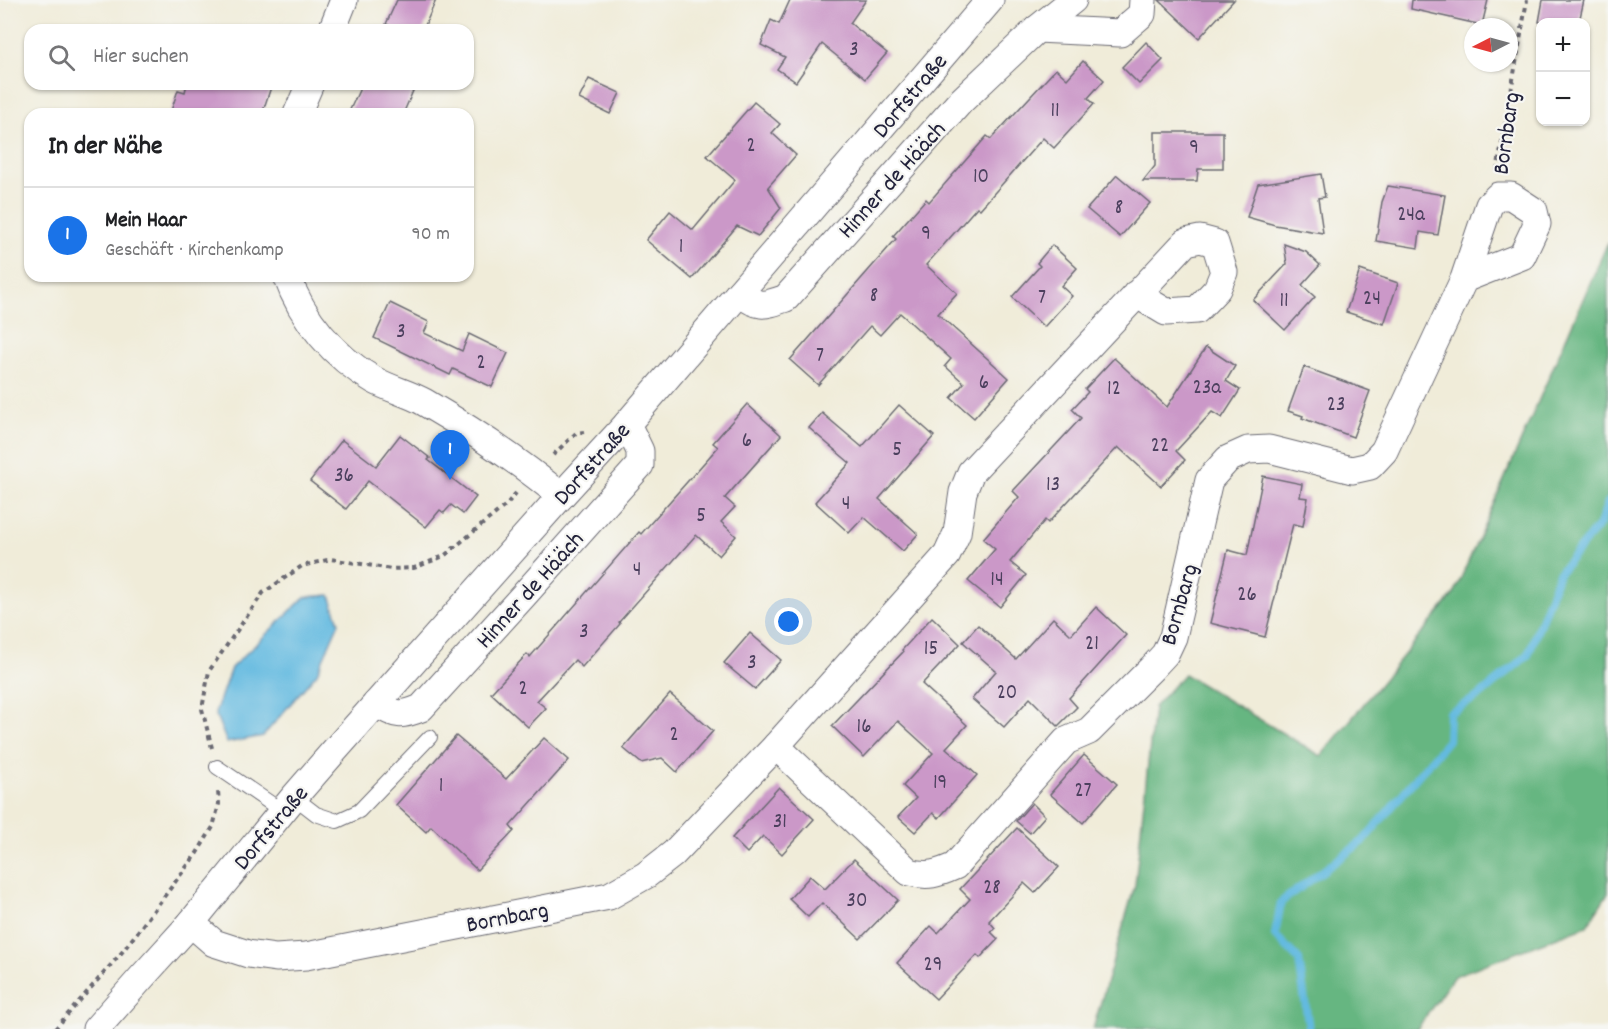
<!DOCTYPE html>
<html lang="de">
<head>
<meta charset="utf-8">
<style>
  :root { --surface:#fff; --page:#f6f6f6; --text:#202124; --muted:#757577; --line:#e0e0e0; --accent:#1a73e8 }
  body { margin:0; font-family:Dekko,sans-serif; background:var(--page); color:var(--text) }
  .controls { position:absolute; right:18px; top:18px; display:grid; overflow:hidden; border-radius:12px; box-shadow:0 2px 4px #0004 }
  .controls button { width:54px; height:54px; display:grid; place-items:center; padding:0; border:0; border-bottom:2px solid var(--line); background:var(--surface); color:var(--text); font:30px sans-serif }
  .compass { position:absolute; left:1464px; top:18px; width:54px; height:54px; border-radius:50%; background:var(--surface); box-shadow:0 2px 4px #0004; rotate:264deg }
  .you { position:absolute; left:789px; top:622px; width:21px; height:21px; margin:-15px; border:4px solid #fff; border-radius:50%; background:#1a73e8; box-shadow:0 0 0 9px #1a73e833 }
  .badge { display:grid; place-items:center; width:39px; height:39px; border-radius:50%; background:var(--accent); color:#fff; font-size:20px; font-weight:700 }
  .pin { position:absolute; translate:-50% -50px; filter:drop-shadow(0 2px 3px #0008) }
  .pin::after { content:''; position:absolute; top:32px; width:21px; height:18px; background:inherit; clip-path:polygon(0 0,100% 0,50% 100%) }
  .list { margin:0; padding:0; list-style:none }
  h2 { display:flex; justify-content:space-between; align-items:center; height:78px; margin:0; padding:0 24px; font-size:26px }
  h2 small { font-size:20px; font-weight:400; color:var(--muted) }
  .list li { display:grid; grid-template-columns:39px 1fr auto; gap:18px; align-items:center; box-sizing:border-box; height:96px; padding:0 24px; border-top:2px solid var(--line) }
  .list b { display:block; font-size:22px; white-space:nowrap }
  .list p { margin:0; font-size:20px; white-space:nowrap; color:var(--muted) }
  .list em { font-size:20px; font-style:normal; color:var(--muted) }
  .icon { flex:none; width:33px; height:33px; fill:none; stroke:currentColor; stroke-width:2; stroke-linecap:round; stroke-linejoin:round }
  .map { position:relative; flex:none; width:1608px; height:1029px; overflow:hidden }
  .search { position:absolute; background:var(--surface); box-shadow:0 2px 4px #0004; left:24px; top:24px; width:450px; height:66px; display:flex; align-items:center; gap:15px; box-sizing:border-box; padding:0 21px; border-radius:18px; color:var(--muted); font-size:22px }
  .panel { position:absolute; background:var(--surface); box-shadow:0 2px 4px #0004; left:24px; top:108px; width:450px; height:174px; border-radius:18px }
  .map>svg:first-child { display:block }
  .forest { fill:#66b681; stroke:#446c5e; stroke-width:1.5 }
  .water { fill:#63bae0; stroke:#426e8e; stroke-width:1.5 }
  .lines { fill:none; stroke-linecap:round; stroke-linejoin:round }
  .stream { stroke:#63bae0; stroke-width:8 }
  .building { fill:#cb98c8 }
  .service-casing { stroke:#6a6972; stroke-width:16 }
  .minor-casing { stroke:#6a6972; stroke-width:29 }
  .path { stroke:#6a6972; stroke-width:4; stroke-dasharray:4.5 4.5; stroke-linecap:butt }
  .service { stroke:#fff; stroke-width:14 }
  .minor { stroke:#fff; stroke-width:27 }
  .labels { text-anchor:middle; stroke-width:4.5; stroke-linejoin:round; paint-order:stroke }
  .number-label { font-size:21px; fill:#4c405e }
  .street-label { font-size:24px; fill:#22223b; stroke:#f6f6f2 }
</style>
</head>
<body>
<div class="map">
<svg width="1608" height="1029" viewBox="0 0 1608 1029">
  <rect width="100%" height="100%" fill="#f6f6f2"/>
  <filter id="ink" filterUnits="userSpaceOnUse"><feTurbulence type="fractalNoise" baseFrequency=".0167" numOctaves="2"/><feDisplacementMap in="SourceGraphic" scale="12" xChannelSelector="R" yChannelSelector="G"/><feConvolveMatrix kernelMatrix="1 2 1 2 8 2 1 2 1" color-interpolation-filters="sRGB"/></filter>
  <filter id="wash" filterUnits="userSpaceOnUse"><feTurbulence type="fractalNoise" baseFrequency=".008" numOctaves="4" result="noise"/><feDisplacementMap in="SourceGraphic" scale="24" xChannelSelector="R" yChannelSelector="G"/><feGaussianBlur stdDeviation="1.35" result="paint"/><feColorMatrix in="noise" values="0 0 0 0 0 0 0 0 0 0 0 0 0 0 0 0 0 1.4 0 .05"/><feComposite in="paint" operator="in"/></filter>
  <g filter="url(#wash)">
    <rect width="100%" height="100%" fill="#f0ecd9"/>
    <!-- forest -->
    <path class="forest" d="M1608,242V893L1587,926L1454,976L1417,1029H1093L1135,885L1154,707L1184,674L1321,756L1454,594Z"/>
    <!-- water -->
    <path class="water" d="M330,595L339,623L317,673L263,736L227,743L215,713L231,668L305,597Z"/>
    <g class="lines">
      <!-- stream -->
      <path class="stream" d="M1309,1029L1299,960L1275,935L1281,902L1363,841L1448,740L1449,713L1479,696L1528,655L1559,573L1600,524L1608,502"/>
    </g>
    <g id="blocks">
      <!-- building -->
      <g class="building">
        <path d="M397,0H436L423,30H400L386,24Z"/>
        <path d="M790,0H866L850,23L887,53L865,79L822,44L796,82L777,69L785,57L761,45L771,20L779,24Z"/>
        <path d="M1159,0H1234L1199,38Z"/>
        <path d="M1412,0H1488L1482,25L1411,9Z"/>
        <path d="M1543,0H1584L1579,22H1539Z"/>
        <path d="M1146,42L1163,60L1139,84L1122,67Z"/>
        <path d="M1083,61L1104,80L1088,98L1094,104L1054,148L1043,138L980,209L977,207L926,265L957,293L938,314L1009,378L974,418L951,398L964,383L945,366L951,359L900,313L880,335L870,326L818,385L790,360L896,239L893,236L926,199L929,202L987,136L991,139L1056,69L1067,79Z"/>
        <path d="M589,79L620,93L610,114L579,99Z"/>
        <path d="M187,84H272L262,114H170L178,90L185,92Z"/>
        <path d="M362,84H416L403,114H348Z"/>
        <path d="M754,102L780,124L772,133L796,155L768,187L781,208L758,236L737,226L692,279L646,240L670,211L693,230L735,180L707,156Z"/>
        <path d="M1155,132H1223V169H1198L1197,181H1143L1155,166Z"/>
        <path d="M1321,174L1325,197L1318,198L1323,233L1275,225L1247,217L1258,184Z"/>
        <path d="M1117,175L1150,203L1120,237L1087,209Z"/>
        <path d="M1388,186L1445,195L1438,235L1420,232L1418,248L1376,241L1382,202Z"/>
        <path d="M1284,244L1306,252L1320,265L1302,285L1315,297L1285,330L1253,300L1287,264Z"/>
        <path d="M1052,245L1077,268L1061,286L1072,296L1044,327L1012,297L1040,266L1037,263Z"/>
        <path d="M1360,270L1398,283L1384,324L1346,312Z"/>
        <path d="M390,303L429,322L424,333L462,351L469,334L508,353L492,387L453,369L450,375L374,338Z"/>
        <path d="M1206,347L1235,366L1226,381L1240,390L1222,418L1212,412L1176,451L1185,460L1161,486L1118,447L1048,523L1045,520L1010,562L1026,575L1000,607L968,581L995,549L983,539L1019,497L1013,491L1081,418L1072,409L1088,392L1085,389L1114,358L1167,407Z"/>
        <path d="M1304,367L1370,391L1353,437L1302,418L1303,416L1288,411Z"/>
        <path d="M747,404L781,435L725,498L735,507L721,522L736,536L719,556L696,535L619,622L620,624L582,667L575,660L537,701L546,708L528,727L491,693L527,654L530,657L639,532L641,534L718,447L713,443Z"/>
        <path d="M899,405L934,436L879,499L918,534L903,551L864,517L849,533L815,502L850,463L809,428L822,413L862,447Z"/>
        <path d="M400,435L430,458L428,460L476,497L463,514L451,505L444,513L440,510L426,527L368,481L346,509L310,481L342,440L376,466Z"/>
        <path d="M1263,476L1302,484L1300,497L1308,498L1303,526L1293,524L1265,637L1210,623L1228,550L1247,555Z"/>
        <path d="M1096,607L1126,635L1069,698L1077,707L1058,726L1030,698L1004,727L972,699L996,671L963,642L978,625L1016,659L1053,618L1071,635Z"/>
        <path d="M932,617L960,644L922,684L967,725L946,748L977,775L939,818L933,813L915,832L898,817L916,798L903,786L933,753L898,721L864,757L832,726L903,652L902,650Z"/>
        <path d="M750,633L781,660L755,689L724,663Z"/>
        <path d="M670,694L713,731L677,772L662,758L641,763L623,748Z"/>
        <path d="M456,736L506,779L544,738L569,760L510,826L514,831L477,870L431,826L426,832L396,805Z"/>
        <path d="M1084,755L1117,784L1083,823L1050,794Z"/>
        <path d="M779,787L814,819L782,854L763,836L747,853L732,838Z"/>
        <path d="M1032,803L1045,816L1030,833L1016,821Z"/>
        <path d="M1017,828L1059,867L1035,893L1024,883L989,921L995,928L991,932L998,939L980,958L977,955L936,999L897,963L931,926L938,933L970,899L960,889Z"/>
        <path d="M854,859L898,900L860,939L822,903L808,917L789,899L810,876L825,889Z"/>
      </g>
    </g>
  </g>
  <g filter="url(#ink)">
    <use href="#blocks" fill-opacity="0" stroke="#6a6972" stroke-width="1.5"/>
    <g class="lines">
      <!-- service casing -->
      <g class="service-casing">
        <g id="service">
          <path d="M217,767L282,811"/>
          <path d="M294,797L316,814L337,821L359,811L430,737"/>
        </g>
      </g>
      <!-- minor casing -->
      <g class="minor-casing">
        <g id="minor">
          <path d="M1037,29L1120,33L1142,14L1143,0"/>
          <path d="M332,30L344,0"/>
          <path d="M297,114L310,84"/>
          <path d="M287,276C302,319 334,357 374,380C390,389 408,393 424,402C472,430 518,460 561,496"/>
          <path d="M739,293C759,308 763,306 786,298L960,102L1037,29L1073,0"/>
          <path d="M376,704C397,715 399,717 421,708L524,595L640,465V451L627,424"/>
          <path d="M776,746L909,872C928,877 937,874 955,866L1066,741L1089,731L1152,668L1165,654L1173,637L1209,480L1228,459L1248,450L1269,449L1352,470L1370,466L1384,451L1464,279L1489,205L1498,196H1511L1534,211L1537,224L1522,256L1464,279"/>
          <path d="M191,923L214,943L248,954L276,958L306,956L609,896L646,875L673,854L776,746L947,555L957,533L963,492L971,472L1186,242L1200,239L1215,243L1224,272L1217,289L1197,310L1166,312L1136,294"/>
          <path d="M96,1029L142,977L191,923L294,797L335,750L561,496L627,424L990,0"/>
        </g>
      </g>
      <!-- path -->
      <g class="path">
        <path d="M1497,171L1527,0"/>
        <path d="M553,455L576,433L584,432"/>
        <path d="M212,748L202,709L209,671L263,593L302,566L331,559L391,569L414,568L444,556L506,505L516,493"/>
        <path d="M55,1029L123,951L197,853L213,827L219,804L218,791"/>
      </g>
      <!-- service -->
      <use href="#service" class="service"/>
      <!-- minor -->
      <use href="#minor" class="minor"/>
    </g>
  </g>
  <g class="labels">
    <!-- number labels -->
    <g class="number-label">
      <text x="854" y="55">3</text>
      <text x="1055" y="116">11</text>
      <text x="751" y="151">2</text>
      <text x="1194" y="153">9</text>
      <text x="981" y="182">10</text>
      <text x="1119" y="213">8</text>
      <text x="1411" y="220">24a</text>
      <text x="926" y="239">9</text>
      <text x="681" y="252">1</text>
      <text x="874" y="301">8</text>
      <text x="1042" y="303">7</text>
      <text x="1372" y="304">24</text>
      <text x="1284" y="306">11</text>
      <text x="401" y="337">3</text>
      <text x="820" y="361">7</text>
      <text x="481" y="368">2</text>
      <text x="984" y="388">6</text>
      <text x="1207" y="393">23a</text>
      <text x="1114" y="394">12</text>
      <text x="1336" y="410">23</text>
      <text x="747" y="446">6</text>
      <text x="1160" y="451">22</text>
      <text x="897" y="455">5</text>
      <text x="344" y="481">36</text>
      <text x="1053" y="490">13</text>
      <text x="846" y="509">4</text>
      <text x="701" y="521">5</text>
      <text x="637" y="575">4</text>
      <text x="997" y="585">14</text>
      <text x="1247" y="600">26</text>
      <text x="584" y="637">3</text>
      <text x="1092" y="649">21</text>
      <text x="931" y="654">15</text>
      <text x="752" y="668">3</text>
      <text x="523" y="694">2</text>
      <text x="1007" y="698">20</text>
      <text x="864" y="732">16</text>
      <text x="674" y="740">2</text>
      <text x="940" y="788">19</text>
      <text x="441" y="791">1</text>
      <text x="1083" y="796">27</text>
      <text x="780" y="827">31</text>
      <text x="992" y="893">28</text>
      <text x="857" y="906">30</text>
      <text x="933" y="970">29</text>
    </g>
    <!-- street labels -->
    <g class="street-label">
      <text transform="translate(909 95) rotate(-50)" y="8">Dorfstraße</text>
      <text transform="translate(1505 133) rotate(-82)" y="8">Bornbarg</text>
      <text transform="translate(891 179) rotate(-48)" y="8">Hinner de Hääch</text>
      <text transform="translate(591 463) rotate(-48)" y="8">Dorfstraße</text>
      <text transform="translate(529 589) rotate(-48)" y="8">Hinner de Hääch</text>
      <text transform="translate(1178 604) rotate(-74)" y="8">Bornbarg</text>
      <text transform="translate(270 827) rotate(-50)" y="8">Dorfstraße</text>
      <text transform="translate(507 916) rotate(-11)" y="8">Bornbarg</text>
    </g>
  </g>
</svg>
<div class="controls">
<button>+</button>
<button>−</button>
</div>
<svg class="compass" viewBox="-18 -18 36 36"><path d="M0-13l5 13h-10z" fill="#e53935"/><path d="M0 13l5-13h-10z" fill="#757577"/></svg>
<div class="you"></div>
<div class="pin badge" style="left:450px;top:480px">1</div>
<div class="search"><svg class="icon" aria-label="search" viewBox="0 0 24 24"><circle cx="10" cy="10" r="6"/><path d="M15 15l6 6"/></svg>Hier suchen</div>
<section class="panel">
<h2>In der Nähe<small></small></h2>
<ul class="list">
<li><span class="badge">1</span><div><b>Mein Haar</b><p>Geschäft · Kirchenkamp</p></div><em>90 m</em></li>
</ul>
</section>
</div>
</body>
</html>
